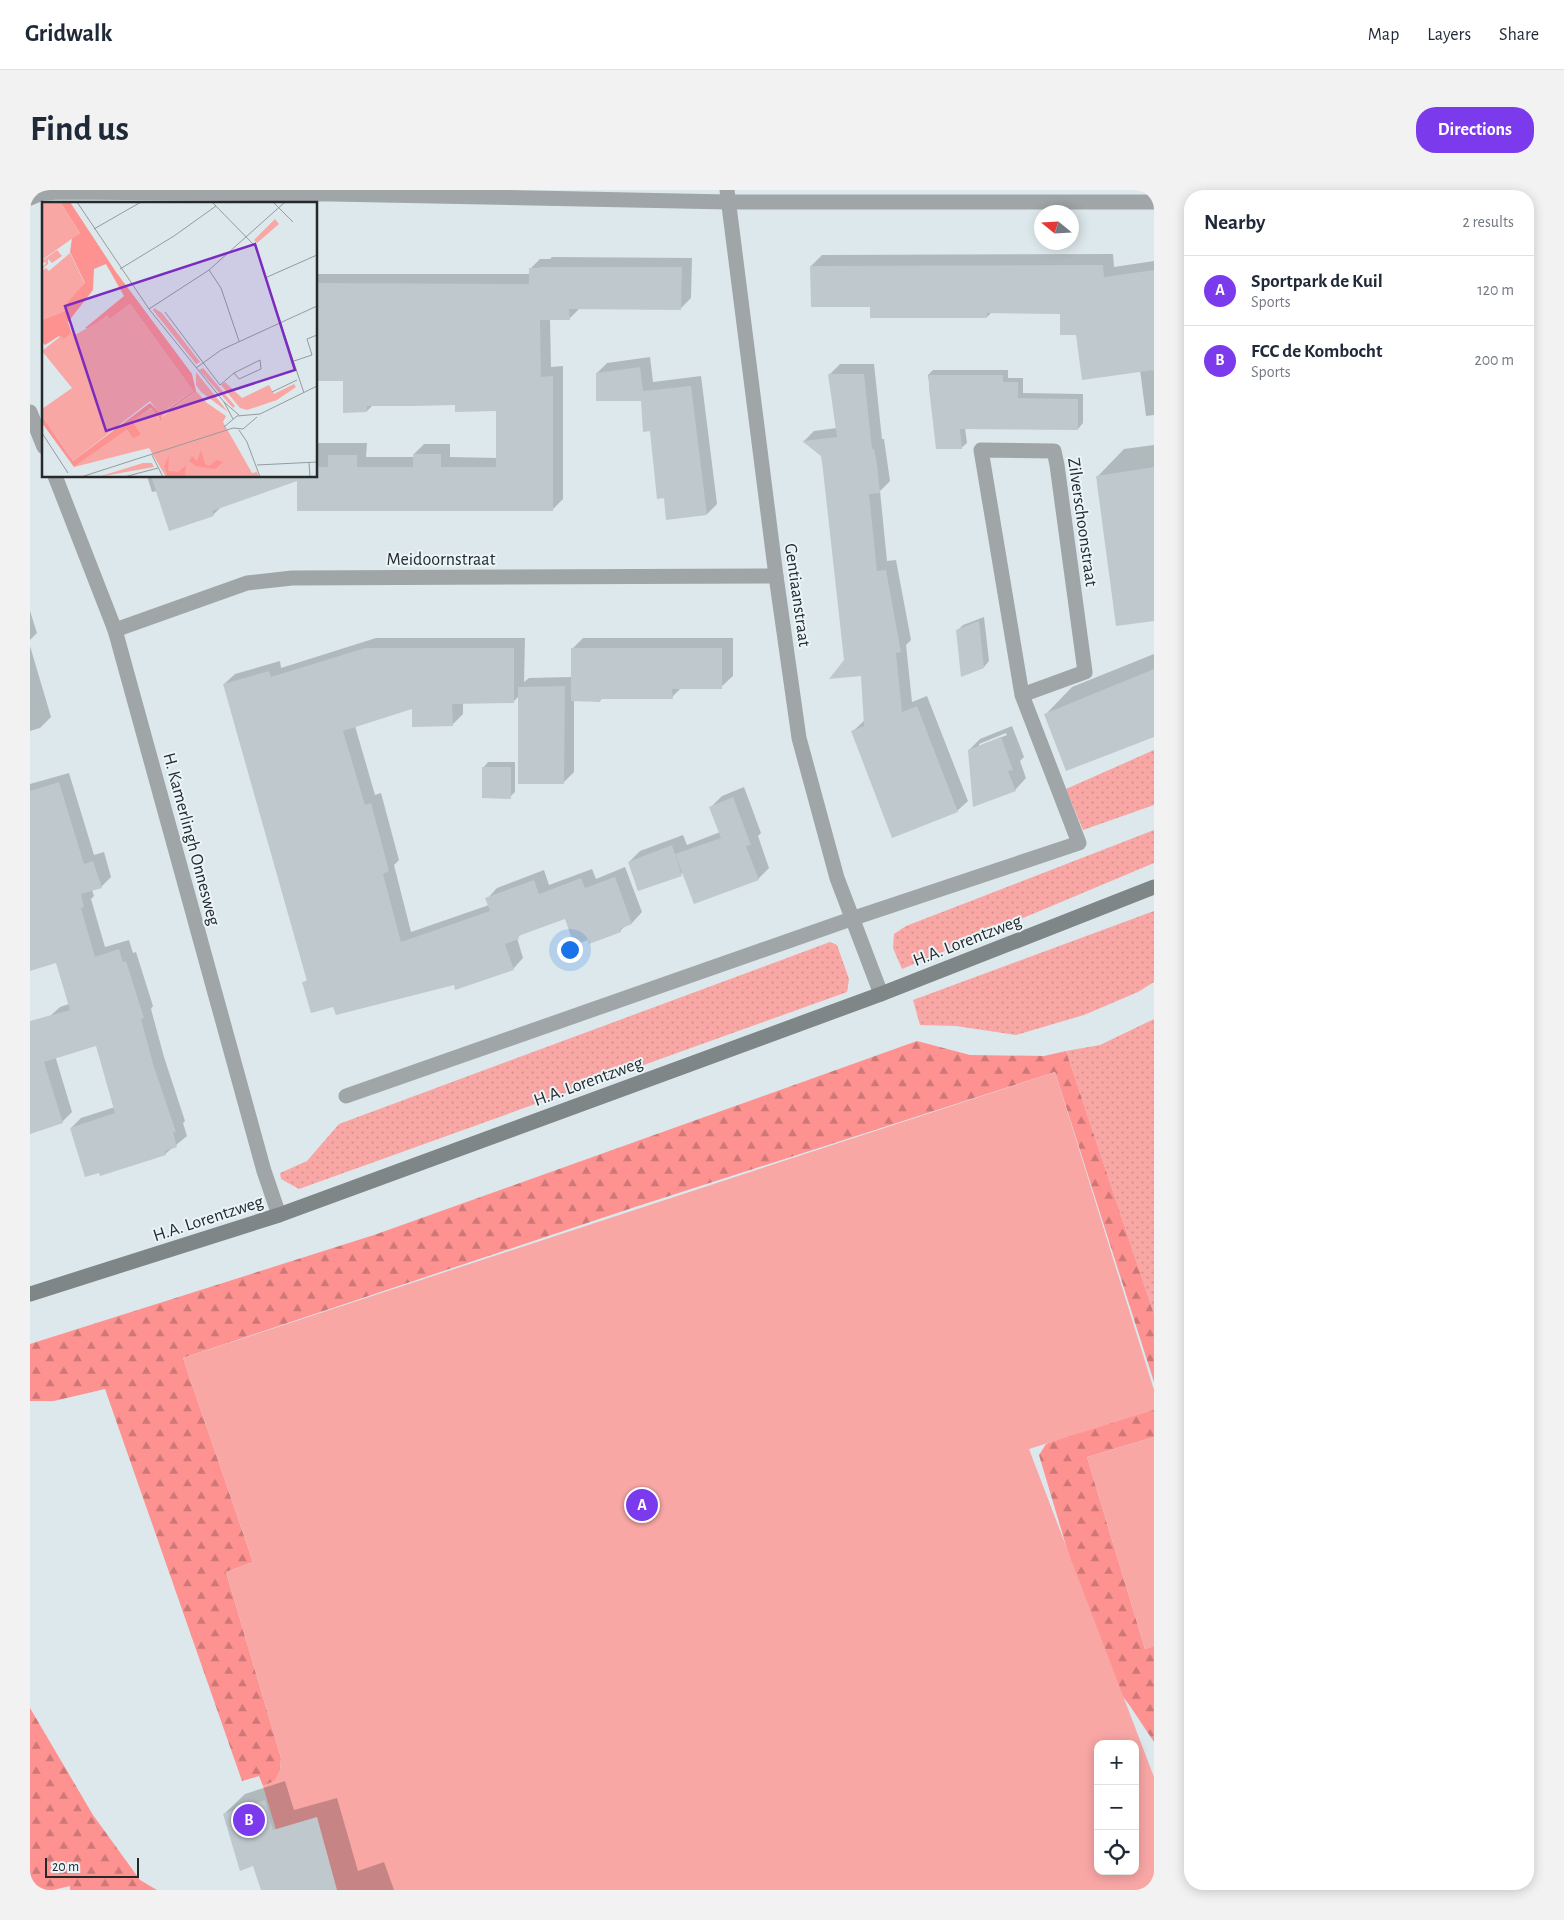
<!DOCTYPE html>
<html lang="en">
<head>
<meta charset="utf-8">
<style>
  :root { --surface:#fff; --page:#f2f2f3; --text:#1f2937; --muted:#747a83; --line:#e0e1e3; --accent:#7c3aed }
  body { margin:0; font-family:"Alegreya Sans",sans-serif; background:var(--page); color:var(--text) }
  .controls { position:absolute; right:15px; bottom:15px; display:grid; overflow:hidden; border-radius:10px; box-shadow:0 2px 12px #0003 }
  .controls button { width:45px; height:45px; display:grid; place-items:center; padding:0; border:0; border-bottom:1px solid var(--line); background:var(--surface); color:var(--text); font:25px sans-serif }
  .compass { position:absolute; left:1004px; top:15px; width:45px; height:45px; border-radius:50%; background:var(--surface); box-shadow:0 2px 12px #0003; rotate:288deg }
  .scale { position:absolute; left:15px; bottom:12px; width:94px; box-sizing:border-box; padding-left:5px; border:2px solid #25292a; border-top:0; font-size:14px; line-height:18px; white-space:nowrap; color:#25292a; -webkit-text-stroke:4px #eaf5fa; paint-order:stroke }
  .you { position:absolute; left:539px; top:759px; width:18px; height:18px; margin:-12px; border:4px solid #fff; border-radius:50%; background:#1a73e8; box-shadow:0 0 0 8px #1a73e833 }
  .badge { display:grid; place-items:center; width:32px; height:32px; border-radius:50%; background:var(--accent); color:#fff; font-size:16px; font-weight:700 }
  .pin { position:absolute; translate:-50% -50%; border:2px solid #fff; box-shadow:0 1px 5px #0006 }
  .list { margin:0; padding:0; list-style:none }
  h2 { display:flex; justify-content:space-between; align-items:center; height:65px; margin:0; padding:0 20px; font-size:21px }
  h2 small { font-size:16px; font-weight:400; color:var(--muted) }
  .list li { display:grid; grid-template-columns:32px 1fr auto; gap:15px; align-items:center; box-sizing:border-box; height:70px; padding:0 20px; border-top:1px solid var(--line) }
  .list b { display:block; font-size:19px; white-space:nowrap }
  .list p { margin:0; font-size:16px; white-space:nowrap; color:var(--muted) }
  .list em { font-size:16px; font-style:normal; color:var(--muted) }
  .icon { flex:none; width:28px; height:28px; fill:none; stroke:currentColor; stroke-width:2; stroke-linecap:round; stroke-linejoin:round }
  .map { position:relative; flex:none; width:1124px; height:1700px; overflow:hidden; border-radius:20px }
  header { display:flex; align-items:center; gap:30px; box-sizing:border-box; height:70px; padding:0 25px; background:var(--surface); border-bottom:1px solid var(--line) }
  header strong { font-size:24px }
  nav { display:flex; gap:28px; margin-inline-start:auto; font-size:18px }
  .intro { display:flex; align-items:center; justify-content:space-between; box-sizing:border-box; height:120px; padding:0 30px }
  h1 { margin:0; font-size:35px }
  .button { padding:12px 22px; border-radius:20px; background:var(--accent); color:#fff; font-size:18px; font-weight:700 }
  main { display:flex; gap:30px; padding:0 30px }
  aside { flex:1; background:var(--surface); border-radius:20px; box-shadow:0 2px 12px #0003 }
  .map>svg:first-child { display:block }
  .green { fill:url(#green-dots) }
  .forest { fill:url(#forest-firs) }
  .pitch { fill:#f8a7a5; fill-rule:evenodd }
  .shadow { fill:#0003; fill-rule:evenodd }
  .building { fill:#bec8cd }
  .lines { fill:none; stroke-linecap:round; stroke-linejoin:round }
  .street { stroke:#a0a5a7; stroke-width:15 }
  .secondary { stroke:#7f8688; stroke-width:15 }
  .labels { text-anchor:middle; stroke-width:4; stroke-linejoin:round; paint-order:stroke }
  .street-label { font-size:18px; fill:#25292a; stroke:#eaf5fa }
  .inset-road { fill:none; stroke:#939c9e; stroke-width:1 }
  .view { fill:#7b2cbf; fill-opacity:0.15; stroke:#7b2cbf; stroke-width:2.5 }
  .inset-edge { fill:none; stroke:#25292a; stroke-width:2.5 }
</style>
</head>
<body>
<header>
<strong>Gridwalk</strong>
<nav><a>Map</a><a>Layers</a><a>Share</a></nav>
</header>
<div class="intro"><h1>Find us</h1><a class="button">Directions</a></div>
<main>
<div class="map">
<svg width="1124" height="1700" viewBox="0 0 1124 1700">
  <defs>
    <pattern id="green-dots" width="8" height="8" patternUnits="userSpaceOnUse" patternTransform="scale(1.25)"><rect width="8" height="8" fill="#f8a7a5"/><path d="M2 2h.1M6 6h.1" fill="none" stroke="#d4908e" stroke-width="1.8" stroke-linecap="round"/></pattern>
    <pattern id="forest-firs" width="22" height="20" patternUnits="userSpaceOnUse" patternTransform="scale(1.25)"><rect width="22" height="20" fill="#fd9291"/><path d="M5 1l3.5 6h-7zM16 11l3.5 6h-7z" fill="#cd7777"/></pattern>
  </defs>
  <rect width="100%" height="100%" fill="#dde8ec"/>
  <!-- green -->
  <g class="green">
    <path d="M1124,560V615L1053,640L1036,599Z"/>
    <path d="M1124,640V673L872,779L863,758L864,744L876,736Z"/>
    <path d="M1124,721V792L1108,802L1054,825L986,845L926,836L890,835L883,810Z"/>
    <path d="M800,752L807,755L819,789L817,802L269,999L251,989L250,983L277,971L309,934Z"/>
    <path d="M1124,829V1124L1036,861L1070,855Z"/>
  </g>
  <!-- forest -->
  <g class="forest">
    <path d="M887,851L940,865L1014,866L1036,861L1124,1124V1192L1025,882L605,1017L153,1168L223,1372L196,1382L251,1568L250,1581L245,1591L233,1596L229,1586L212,1591L75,1199L24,1211H0V1154L344,1045Z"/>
    <path d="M1124,1213V1247L1057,1267L1115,1459L1124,1456V1552L1100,1516L1073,1480L1009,1265L1016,1254Z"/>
    <path d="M0,1518L63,1625L110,1690L127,1700H40V1696L23,1700H5L0,1695Z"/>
  </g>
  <!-- pitch -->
  <g class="pitch">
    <path d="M1025,882L1124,1200V1220L999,1259L1124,1587V1700H255L262,1694L233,1596L245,1591L250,1581L251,1568L196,1382L223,1372L153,1168ZM1068,1554H1105V1681H1068Z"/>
    <path d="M1124,1247V1456L1115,1459L1057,1267Z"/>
  </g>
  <!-- shadow -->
  <g class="shadow">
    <path d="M1083,64L1084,77L1124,71V225L1116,226L1110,180L1031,123L962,122L957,127L841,116L781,76L792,65Z"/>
    <path d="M522,67L662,68L661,108L651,118H550L539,129H520L521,177L533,176V309L523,319L268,290L192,316L183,325L127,301L122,302L117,286H286V253H337L336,267H384V264L394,254H420V267L468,268V220L426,214L343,215L337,221L314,190H286V84H500V79L510,69H520Z"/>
    <path d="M620,167L623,192L671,186L687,314L677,324L635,307L622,240L612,210L567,183L577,173Z"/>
    <path d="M810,174H844L852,249H854L860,291L850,301L857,371L866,370L881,450L876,455L882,512L897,506L938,611L927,621L823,541L835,530L832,485L815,470L792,266L774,251L784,241L807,238L799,185Z"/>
    <path d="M903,180H978V188H993V203L1053,204V233L1048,239L935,238L937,253L931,258L907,257L898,185Z"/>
    <path d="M1124,255V430L1068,286L1094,259Z"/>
    <path d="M0,421L7,443L0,450Z"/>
    <path d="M954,427L959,471L954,477L927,441L933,435Z"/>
    <path d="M346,448H495L494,492L499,488L542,487V459L553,448H703V486L691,497H652L642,507H573L570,511L544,510V582L533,593L489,506L484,511L433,513V524L422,535L384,517L325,536L345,605L351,603L369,670L364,675L381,742L459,715L457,709L467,698L514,680L519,695L562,679L566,689L595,677L612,722L602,733L596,735L590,741L536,727L493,743L487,748L493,768L483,779L424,793L304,815L274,793L278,789L194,494L205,484L250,471L251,478Z"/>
    <path d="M0,456L21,527L10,538L0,541Z"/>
    <path d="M1124,464V545L1016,524L1042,497Z"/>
    <path d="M982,536L994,567L990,571L996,588L985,600L939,560L950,549ZM976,543L977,545L949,556V554Z"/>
    <path d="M458,572H485V602L480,607L453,578Z"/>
    <path d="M39,583L64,665L74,662L81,687L71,697L62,700L64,706L61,709L75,757L99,750L103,763L106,762L123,816L121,819L134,867L155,931L153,933L157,946L135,964L41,938L51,928L85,917L67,854L19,827L30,817L39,814L26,771L0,779V594Z"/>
    <path d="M714,597L731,643L728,646L739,678L728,689L653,683L608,700L599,672L610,661L653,645L657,655L690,642L681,617L692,606Z"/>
    <path d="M23,859L42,922L32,932L0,942V866Z"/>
    <path d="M255,1591L264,1620L307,1608L328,1681L354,1672L364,1700H233L224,1675L194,1624L215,1604Z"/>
  </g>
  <!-- building -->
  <g class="building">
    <path d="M1073,75L1074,87L1124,80V180L1052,190L1046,145H1030V124L957,123V128H840V117H781L780,76Z"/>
    <path d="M510,77H652L651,120L539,119L540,130H510L511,187L523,186V321H267V291L182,321L184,326L139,341L121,286H286V277H298V265H327V277H383V264H411V277H466V221L425,222V215L383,216H337V222L313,223V191H286V93L499,94V78H510Z"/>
    <path d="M610,177L613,201L661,196L677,325L636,330L634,308L627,309L620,241L613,242L611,211H566V183Z"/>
    <path d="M798,184H834L842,259H844L847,274L850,303L839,304L847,381L856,380L871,462L866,463L872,522L887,516L928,622L862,648L821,541L834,536L831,486L799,489L814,470L793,280L791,266L772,251L807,247Z"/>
    <path d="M899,185H973V192H988V208L1048,209V240L930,239L932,259H906L899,198Z"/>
    <path d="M1124,277V431L1086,436L1066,286Z"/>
    <path d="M949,431L954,478L931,487L926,440Z"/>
    <path d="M335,458H484V513L422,514L423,536L382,537V519L313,541L335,615L341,613L359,681L353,684L371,752L460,721L455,708L504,690L509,704L551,688L555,698L585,687L602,734L590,739L591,742L559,754L558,750L544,755L535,729L488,746L489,749L475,754L484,780L425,800L424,795L306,825L303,817L281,823L272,792L277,791L193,494L239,481L241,487Z"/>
    <path d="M541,458H692V499H642L643,509H570V512L541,511Z"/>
    <path d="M1124,479V547L1036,581L1014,524Z"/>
    <path d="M535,496L534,594H488V497Z"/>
    <path d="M971,547L983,580L978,581L986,601L943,617L938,560Z"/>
    <path d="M452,577H481V609L452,608Z"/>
    <path d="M29,592L54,674L63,671L72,698L51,704L54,717L51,718L65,767L89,759L93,772L96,771L114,828L111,829L124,877L146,942H143L147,957L135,961L136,965L70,986L69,983L55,987L40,938L85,923L66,856L14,872L33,933L0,944V831L40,820L26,773L0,781V601Z"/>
    <path d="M703,607L721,655L716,656L729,690L664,714L645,664L691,648L679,617Z"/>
    <path d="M642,655L652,686L608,701L598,672Z"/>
    <path d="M235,1610L243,1640L287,1627L307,1700H231L223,1676L210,1681L193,1624Z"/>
  </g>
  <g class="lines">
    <!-- street -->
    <g class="street">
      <path d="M697,0L746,386L769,548L807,688L851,804"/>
      <path d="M0,8L12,3L31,2L301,4L699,12H1124"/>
      <path d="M0,222L14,257"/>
      <path d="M25,286L85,440L234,981L249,1025"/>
      <path d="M85,440L217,393L262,388L746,386"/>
      <path d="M316,906L821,729L1049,653L992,505L951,260L1024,261L1027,275L1055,482L992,505"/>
    </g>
    <!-- secondary -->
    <path class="secondary" d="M0,1104L249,1025L851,804L1124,697"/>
  </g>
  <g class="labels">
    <!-- street labels -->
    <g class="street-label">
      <text transform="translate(1053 332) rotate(82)" y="6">Zilverschoonstraat</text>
      <text x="411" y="375">Meidoornstraat</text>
      <text transform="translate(768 405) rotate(82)" y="6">Gentiaanstraat</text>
      <text transform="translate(162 649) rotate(75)" y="6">H. Kamerlingh Onnesweg</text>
      <text transform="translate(937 750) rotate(-21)" y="6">H.A. Lorentzweg</text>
      <text transform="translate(558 891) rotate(-20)" y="6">H.A. Lorentzweg</text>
      <text transform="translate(178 1028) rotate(-18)" y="6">H.A. Lorentzweg</text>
    </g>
  </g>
  <!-- overview -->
  <g transform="translate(12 12)">
    <rect width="275" height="275" fill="#dde8ec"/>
    <path d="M233,17L237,22L215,41L212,38ZM15,48L20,54L10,61L6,57V62L0,67L4,61L0,59ZM28,51L43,82L27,98L25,108L0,118V69L4,66L7,69ZM112,106L120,111L158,160L154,162L111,108ZM161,166L162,167L193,204L191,206L157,168ZM154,170L186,210L159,190L154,183ZM183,180L200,196L227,183L232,192L252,182L254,185L235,198L205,208L198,206L179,183ZM154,189L165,201L184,214L181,220L210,271L215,270L217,275H124L107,246L32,265L85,228L91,237ZM101,261H110L112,265L56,275Z" fill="#f8a7a5"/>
    <path d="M18,0H28L74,70L150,172L154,189L120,214L119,219L109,206L91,219L99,232L91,237L85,228L32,265L0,221V214L31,259L108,201L119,212L151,189L88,102L68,117L65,114L47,127L43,126L82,94L64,62L52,67L51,88L26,120L30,132L21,138L17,134L3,143L0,140V118L25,108L23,105L27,98L43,81L28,50L30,36L38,31ZM159,248L163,262L167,264L175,258L181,260L173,267L154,264L147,259L150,254L155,259ZM127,254L126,269L136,270L144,263L143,274L126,275L122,264Z" fill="#fd9291"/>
    <path d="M0,0H18L38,31L0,58ZM88,102L151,189L118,212L108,199L31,259L0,214V207L30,186L0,149L19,134L22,137L29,131L33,133L66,114L68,117ZM110,206L118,219L99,232L90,219ZM83,233L87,239L71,250L67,244Z" fill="#f8a7a5"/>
    <path class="inset-road" d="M35,0L107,107L182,200M170,0L213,44L262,191M231,0L251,20M52,27L99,0M78,67L132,34L174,4M167,68L179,86L197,139M223,76L275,53M107,107L167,68L243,0M123,110L178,183L192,171L218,158L219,167L197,177L192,171M249,160L270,153L265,137L275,133M154,166L179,148L275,104M230,190L255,178M191,217L182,200L197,213M182,225L195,214L218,212L275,184M191,226L201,227L215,215M197,228L205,240L218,275M0,231L26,271M110,253L121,275M267,260L268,275M215,263L275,260M39,275L191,226M82,275L116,266"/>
    <path class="view" d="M213,42L253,168L64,229L23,104Z"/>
    <rect width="275" height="275" class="inset-edge"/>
  </g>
</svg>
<div class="controls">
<button>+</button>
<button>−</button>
<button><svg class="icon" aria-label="locate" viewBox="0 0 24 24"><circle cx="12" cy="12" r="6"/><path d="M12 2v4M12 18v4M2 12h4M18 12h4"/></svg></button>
</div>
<svg class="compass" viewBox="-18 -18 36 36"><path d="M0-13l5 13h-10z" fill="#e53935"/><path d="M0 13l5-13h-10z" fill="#747a83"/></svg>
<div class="scale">20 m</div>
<div class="you"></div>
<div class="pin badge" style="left:612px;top:1315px">A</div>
<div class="pin badge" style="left:219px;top:1630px">B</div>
</div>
<aside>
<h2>Nearby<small>2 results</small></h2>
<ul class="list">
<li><span class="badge">A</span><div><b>Sportpark de Kuil</b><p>Sports</p></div><em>120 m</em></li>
<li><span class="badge">B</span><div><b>FCC de Kombocht</b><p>Sports</p></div><em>200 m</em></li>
</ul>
</aside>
</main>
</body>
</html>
